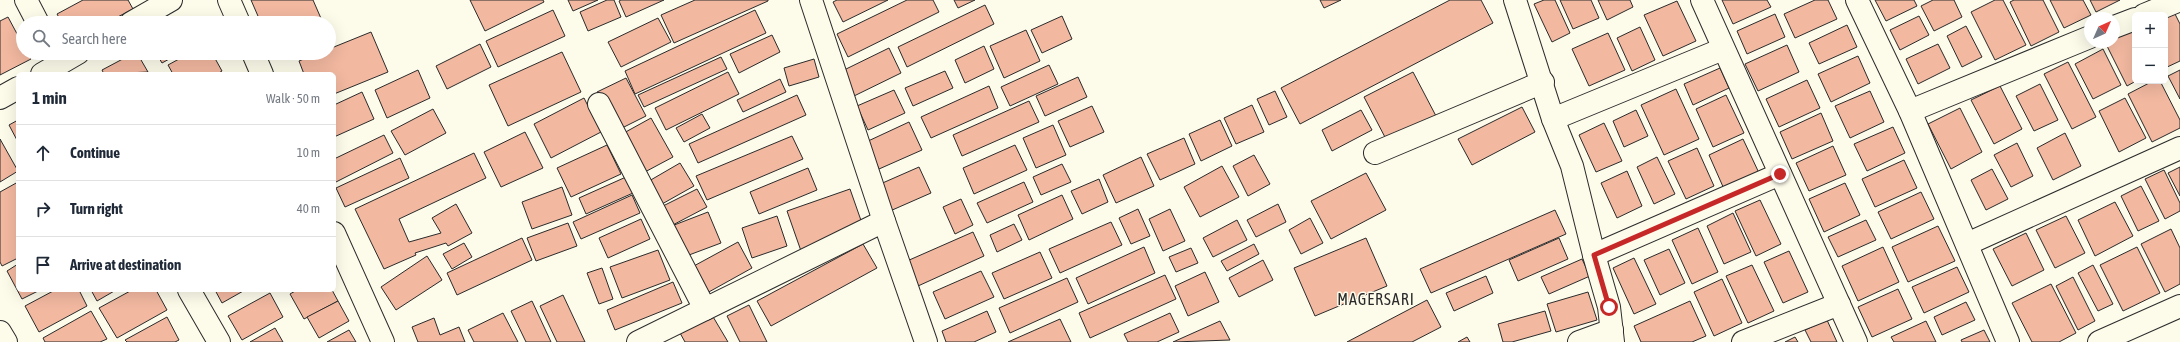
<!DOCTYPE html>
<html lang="en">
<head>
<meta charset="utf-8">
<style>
  :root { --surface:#fff; --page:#f2f2f3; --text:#1f2937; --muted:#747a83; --line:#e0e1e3 }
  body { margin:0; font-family:"Asap Condensed",sans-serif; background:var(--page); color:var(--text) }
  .controls { position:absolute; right:12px; top:12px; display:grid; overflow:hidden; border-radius:6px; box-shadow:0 4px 16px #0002 }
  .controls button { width:36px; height:36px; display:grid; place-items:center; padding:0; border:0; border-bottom:1px solid var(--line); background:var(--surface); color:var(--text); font:20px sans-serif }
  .compass { position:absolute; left:2084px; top:12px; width:36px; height:36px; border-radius:50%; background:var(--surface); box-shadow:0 4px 16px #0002; rotate:45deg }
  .stop { position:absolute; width:12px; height:12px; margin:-9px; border:3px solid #c62828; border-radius:50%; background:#fff }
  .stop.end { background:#c62828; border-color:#fff; box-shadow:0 1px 4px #0008 }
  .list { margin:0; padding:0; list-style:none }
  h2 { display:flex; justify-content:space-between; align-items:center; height:52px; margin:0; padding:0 16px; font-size:17px }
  h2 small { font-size:13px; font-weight:400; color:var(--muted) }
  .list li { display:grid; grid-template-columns:26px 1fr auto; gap:12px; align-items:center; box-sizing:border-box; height:56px; padding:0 16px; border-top:1px solid var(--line) }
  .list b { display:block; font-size:15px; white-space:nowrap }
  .list em { font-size:13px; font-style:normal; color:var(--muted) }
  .icon { flex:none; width:22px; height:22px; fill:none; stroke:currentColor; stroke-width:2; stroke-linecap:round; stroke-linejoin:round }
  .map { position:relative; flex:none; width:2180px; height:342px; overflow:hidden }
  .search { position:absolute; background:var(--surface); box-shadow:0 4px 16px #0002; left:16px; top:16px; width:320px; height:44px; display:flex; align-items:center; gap:10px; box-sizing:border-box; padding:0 14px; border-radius:22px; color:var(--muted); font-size:15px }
  .panel { position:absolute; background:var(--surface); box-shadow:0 4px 16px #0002; left:16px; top:72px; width:320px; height:220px; border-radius:6px }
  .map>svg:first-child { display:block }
  .building { fill:#f2b8a0; stroke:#2b2b2b }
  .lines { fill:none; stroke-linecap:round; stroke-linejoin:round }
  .street-casing { stroke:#2b2b2b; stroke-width:24 }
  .street { stroke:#fdfbea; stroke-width:22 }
  .route { stroke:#c62828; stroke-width:5 }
  .labels { text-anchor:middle; stroke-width:3; stroke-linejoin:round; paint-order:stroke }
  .quarter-label { font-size:16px; letter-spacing:1px; fill:#2b2b2b; stroke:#fdfbea }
</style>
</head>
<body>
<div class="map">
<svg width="2180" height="342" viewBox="0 0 2180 342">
  <rect width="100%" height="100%" fill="#fdfbea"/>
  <!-- building -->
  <g class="building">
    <path d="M83,0H128L133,9L106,23H62L57,14Z"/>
    <path d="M251,0H313L323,23H261Z"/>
    <path d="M470,0H543L544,2L485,31Z"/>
    <path d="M568,0H598L573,11Z"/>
    <path d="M607,0H614L621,17L588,31L580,12Z"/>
    <path d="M621,0H664L626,17L619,1Z"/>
    <path d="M695,0H768V1L674,43L661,15Z"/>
    <path d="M837,0H888L843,22L833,2Z"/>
    <path d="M907,0H933L939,12L848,57L837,34Z"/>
    <path d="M954,0H975L958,8Z"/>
    <path d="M1320,0H1341L1324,8Z"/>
    <path d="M1450,0H1481L1493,23L1300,124L1281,88Z"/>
    <path d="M1544,0H1555L1570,33L1552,42L1534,4Z"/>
    <path d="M1560,0H1591L1599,18L1573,29Z"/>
    <path d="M1598,0H1630L1633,7L1607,20Z"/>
    <path d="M1722,0H1767L1771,7L1733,24Z"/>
    <path d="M1815,0H1828L1837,19L1795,38L1784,14Z"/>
    <path d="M1875,0H1914L1917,6L1886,21Z"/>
    <path d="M1933,0H1954L1962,17L1934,31L1921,6Z"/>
    <path d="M1995,0H2003L2026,45L1995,60L1971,12Z"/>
    <path d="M2014,0H2043L2059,32L2031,46L2010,2Z"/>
    <path d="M2050,0H2083L2091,15L2064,28Z"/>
    <path d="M2090,0H2120L2096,12Z"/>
    <path d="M1677,1L1696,41L1663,56L1644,15Z"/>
    <path d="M985,5L994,24L907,67L898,47Z"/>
    <path d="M553,10L565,36L498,67L486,41Z"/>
    <path d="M755,10L766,33L635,94L625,71Z"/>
    <path d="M2174,12L2180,24V61L2165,68V16Z"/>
    <path d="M1775,14L1785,37L1747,54L1737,31Z"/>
    <path d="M1062,16L1072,39L1042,53L1031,30Z"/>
    <path d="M1919,16L1929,35L1900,50L1890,30Z"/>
    <path d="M8,17L23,45V53H27L31,59L0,75V21Z"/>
    <path d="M211,17L214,23H200Z"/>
    <path d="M658,18L671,42L621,67L608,42Z"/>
    <path d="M2135,24L2136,81L2127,86L2105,42H2114V35Z"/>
    <path d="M1847,25L1857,47L1819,64L1809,43Z"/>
    <path d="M1966,26L1982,57L1962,67L1947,36Z"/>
    <path d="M1640,27L1655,60L1632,71L1617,38Z"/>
    <path d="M1026,30L1040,61L1004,78L990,46Z"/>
    <path d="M371,32L388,72L334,94V74H304L299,61L318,53H329V49Z"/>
    <path d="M1608,33L1625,70L1589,86L1572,49Z"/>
    <path d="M772,35L780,52L739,73L730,54Z"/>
    <path d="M480,44L491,67L447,89L436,66Z"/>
    <path d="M1938,44L1950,68L1918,84L1906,59Z"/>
    <path d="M1787,45L1799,72L1758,91L1745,64Z"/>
    <path d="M984,46L994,69L965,83L955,60Z"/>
    <path d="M889,48L901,73L854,96L842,71Z"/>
    <path d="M2103,49L2121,85L2093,99L2075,64Z"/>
    <path d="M562,52L581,92L508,126L489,85Z"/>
    <path d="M134,53H137L148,72L104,74L102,70Z"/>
    <path d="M156,53H180L162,63Z"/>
    <path d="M190,53H212L222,71L217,74H173L168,65Z"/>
    <path d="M1858,56L1870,83L1831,102L1818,74Z"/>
    <path d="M721,57L727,69L644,107L638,95Z"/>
    <path d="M814,59L819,77L789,86L784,68Z"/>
    <path d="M2068,62L2096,117L2072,129L2044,74Z"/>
    <path d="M1049,65L1058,84L1010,106L1001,87Z"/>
    <path d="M1720,68L1729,88L1693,105L1684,84Z"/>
    <path d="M418,70L430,98L387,118L375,90Z"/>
    <path d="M2180,70V99L2168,76Z"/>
    <path d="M945,71L953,88L913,106L905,88Z"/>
    <path d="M728,72L739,94L666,130L655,108Z"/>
    <path d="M1413,72L1436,116L1387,141L1364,97Z"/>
    <path d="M1078,77L1087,97L1045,116L1036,96Z"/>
    <path d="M626,78L646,116L616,131L597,92Z"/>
    <path d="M780,79L786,92L743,112L737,100Z"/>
    <path d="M1807,80L1820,108L1779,127L1766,99Z"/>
    <path d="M2153,81H2160L2180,120V128L2152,142L2128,94Z"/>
    <path d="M2040,84L2058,120L2034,131L2016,96Z"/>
    <path d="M989,86L998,108L931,138L921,117Z"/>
    <path d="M2000,86L2022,129L1994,144L1971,100Z"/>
    <path d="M1676,89L1699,139L1664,155L1641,105Z"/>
    <path d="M894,90L905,113L868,130L857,106Z"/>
    <path d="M1275,91L1287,117L1269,125L1257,99Z"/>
    <path d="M1870,91L1884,122L1850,138L1835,106Z"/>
    <path d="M362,92L374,119L334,137V105Z"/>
    <path d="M797,95L806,115L698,163L689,144Z"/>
    <path d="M1726,95L1744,133L1713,147L1696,109Z"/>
    <path d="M584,98L601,132L551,158L534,124Z"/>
    <path d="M2125,98L2146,138L2119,152L2099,111Z"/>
    <path d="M1029,101L1039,122L962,156L953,135Z"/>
    <path d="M1252,105L1264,132L1236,144L1224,118Z"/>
    <path d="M1092,106L1104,132L1070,147L1058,121Z"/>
    <path d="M1522,107L1535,132L1472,165L1458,139Z"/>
    <path d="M1960,108L1982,152L1951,169L1928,124Z"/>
    <path d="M433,109L446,133L405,155L391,131Z"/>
    <path d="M1361,110L1372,130L1332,151L1322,130Z"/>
    <path d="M1636,110L1648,136L1624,147L1613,121Z"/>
    <path d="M1821,113L1833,141L1792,159L1780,132Z"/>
    <path d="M702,114L710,128L684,142L676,128Z"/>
    <path d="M651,118L673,157L643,173L622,134Z"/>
    <path d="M18,120V142L9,125Z"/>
    <path d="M1220,120L1232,146L1201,161L1189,134Z"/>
    <path d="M909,122L922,150L879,169L866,142Z"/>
    <path d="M1604,123L1622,161L1596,172L1579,135Z"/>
    <path d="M1053,125L1066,155L1036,168L1023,138Z"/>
    <path d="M1893,127L1905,153L1867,171L1854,144Z"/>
    <path d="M525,132L543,168L501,187L484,152Z"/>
    <path d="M2065,133L2081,166L2053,180L2037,148Z"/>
    <path d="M384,135L393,153L334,183V159Z"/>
    <path d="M792,136L803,159L707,200L696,176Z"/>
    <path d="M1184,138L1195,164L1160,180L1147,154Z"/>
    <path d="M0,139L18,171L0,182Z"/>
    <path d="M1743,139L1759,173L1724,189L1709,155Z"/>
    <path d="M2017,143L2033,176L2011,187L1994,155Z"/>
    <path d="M607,145L621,174L571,197L557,168Z"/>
    <path d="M1015,145L1027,170L974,194L963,168Z"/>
    <path d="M1833,146L1846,175L1809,191L1796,163Z"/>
    <path d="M1697,148L1714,186L1686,199L1668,161Z"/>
    <path d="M474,153L486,178L399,219L409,242L441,233L432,218L456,204L472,233L448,246L446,243L415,253L416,255L384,269L355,209Z"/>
    <path d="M1254,155L1270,184L1248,196L1233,166Z"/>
    <path d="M1141,157L1154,186L1116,203L1103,175Z"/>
    <path d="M1657,157L1675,194L1654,204L1637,167Z"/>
    <path d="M400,158L409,178L345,207L336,188Z"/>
    <path d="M1904,160L1917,188L1875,207L1862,179Z"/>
    <path d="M680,163L694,186L662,204L649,181Z"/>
    <path d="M1062,164L1071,182L1041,195L1033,177Z"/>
    <path d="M1222,166L1239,197L1200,217L1184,187Z"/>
    <path d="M919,167L931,193L890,211L878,185Z"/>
    <path d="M2180,167V196L2168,173Z"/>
    <path d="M808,168L817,190L759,214L750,192Z"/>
    <path d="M1992,169L2008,199L1986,210L1971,180Z"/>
    <path d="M2164,170L2180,203V211L2165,219L2145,179Z"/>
    <path d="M1627,171L1642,206L1617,218L1601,183Z"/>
    <path d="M1366,173L1386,210L1331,239L1311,201Z"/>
    <path d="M626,177L633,193L586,214L579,198Z"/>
    <path d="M1099,179L1108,202L1082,214L1071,191Z"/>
    <path d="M18,182V258L2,266L0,262V192Z"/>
    <path d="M1024,182L1033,202L987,223L977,203Z"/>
    <path d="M1845,183L1860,215L1824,232L1809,199Z"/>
    <path d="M2141,186L2159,221L2138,231L2121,196Z"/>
    <path d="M562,187L572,215L532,229L522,202Z"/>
    <path d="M697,189L707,207L669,227L659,208Z"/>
    <path d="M850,189L864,229L801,251L787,211Z"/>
    <path d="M1921,192L1934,219L1891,239L1878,212Z"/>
    <path d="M632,195L640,213L581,239L573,222Z"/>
    <path d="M1062,195L1073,219L1029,240L1018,215Z"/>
    <path d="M961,199L973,225L955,234L943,207Z"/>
    <path d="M1760,200L1781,244L1756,256L1735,211Z"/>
    <path d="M2115,202L2133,236L2095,256L2078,220Z"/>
    <path d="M1278,204L1286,222L1256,237L1247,220Z"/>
    <path d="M1138,209L1150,236L1131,244L1119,218Z"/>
    <path d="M1170,209L1185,241L1163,251L1149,219Z"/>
    <path d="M1555,210L1566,234L1431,293L1420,269Z"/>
    <path d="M708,212L721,243L681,258L669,227Z"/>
    <path d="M1733,213L1751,252L1724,264L1707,226Z"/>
    <path d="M777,216L787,246L752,258L742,228Z"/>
    <path d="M2066,216L2085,253L2055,268L2036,230Z"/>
    <path d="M1310,218L1323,243L1301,254L1289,230Z"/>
    <path d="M641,219L650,239L608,258L599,238Z"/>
    <path d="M1237,220L1247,240L1213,257L1203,238Z"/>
    <path d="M1866,220L1876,240L1838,257L1828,237Z"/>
    <path d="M1111,222L1122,245L1060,273L1049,249Z"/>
    <path d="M568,223L577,246L536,261L527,238Z"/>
    <path d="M1014,224L1022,240L997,252L990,235Z"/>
    <path d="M1938,226L1955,261L1908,282L1892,247Z"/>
    <path d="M1698,228L1718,272L1692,284L1672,240Z"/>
    <path d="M2171,229L2180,248V284L2165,292L2141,244Z"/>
    <path d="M973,232L984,256L918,286L907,261Z"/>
    <path d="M2026,233L2044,270L2012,286L1993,249Z"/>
    <path d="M522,238L532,260L457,295L447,273Z"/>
    <path d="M1366,238L1387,286L1315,316L1294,268Z"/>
    <path d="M1559,238L1568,259L1518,281L1509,260Z"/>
    <path d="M738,242L752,268L707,293L692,267Z"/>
    <path d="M464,243L472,257L452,269L443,254Z"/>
    <path d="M863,244L877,268L771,326L757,301Z"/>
    <path d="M1254,244L1259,254L1227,271L1221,261Z"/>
    <path d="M1144,247L1155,273L1088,304L1076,278Z"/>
    <path d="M1883,247L1899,282L1858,301L1842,266Z"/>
    <path d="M2137,247L2160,293L2123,311L2100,265Z"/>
    <path d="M1191,248L1198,263L1176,272L1169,257Z"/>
    <path d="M1669,249L1685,283L1660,295L1644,260Z"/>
    <path d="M658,250L670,280L622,298L610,267Z"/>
    <path d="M1789,251L1808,292L1783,303L1764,262Z"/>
    <path d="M1040,252L1052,278L1004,299L992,273Z"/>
    <path d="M427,256L442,280L396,310L381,287Z"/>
    <path d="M1634,258L1656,304L1634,314L1613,268Z"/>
    <path d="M1582,259L1590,276L1549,294L1541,277Z"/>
    <path d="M1263,260L1273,280L1239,297L1229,278Z"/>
    <path d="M18,264V290H40L22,299L7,271Z"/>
    <path d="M1752,265L1774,311L1748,323L1726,276Z"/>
    <path d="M2093,265L2113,304L2098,311L2078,273Z"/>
    <path d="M1957,267L1969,292L1924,313L1912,287Z"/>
    <path d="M602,268L613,299L599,304L587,273Z"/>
    <path d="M981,271L994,297L945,319L933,292Z"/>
    <path d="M1205,272L1219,302L1188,316L1175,286Z"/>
    <path d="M1165,275L1176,299L1090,338L1079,313Z"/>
    <path d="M1486,276L1493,293L1454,311L1446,293Z"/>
    <path d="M2073,277L2095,321L2078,330L2056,286Z"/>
    <path d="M1067,278L1078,302L1010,333L999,308Z"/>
    <path d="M1722,279L1742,323L1714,336L1694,292Z"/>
    <path d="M673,282L682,303L615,330L607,310Z"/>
    <path d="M2051,284L2076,333L2059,342H2032L2012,303Z"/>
    <path d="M1898,289L1912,319L1872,337L1858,307Z"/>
    <path d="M55,290H79L87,306L39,332L25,306Z"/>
    <path d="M91,290H116L97,301Z"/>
    <path d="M132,290H156L167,310L117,338L99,308Z"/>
    <path d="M215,290H245L222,303Z"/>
    <path d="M297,290H332L338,301L304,319L290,294Z"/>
    <path d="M1588,292L1597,320L1556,332L1547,304Z"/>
    <path d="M270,293L283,317L242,340L228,316Z"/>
    <path d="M563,295L585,342H557L540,306Z"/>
    <path d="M1427,300L1441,327L1412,342H1347Z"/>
    <path d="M338,301L349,321L319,338L307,317Z"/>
    <path d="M532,301L551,342H526L511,311Z"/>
    <path d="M1690,301L1706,336L1692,342H1641L1634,326Z"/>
    <path d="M1966,302L1975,320L1942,335L1934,317Z"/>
    <path d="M749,305L767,342H740L727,316Z"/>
    <path d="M91,311L107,339L100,342H45L43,338Z"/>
    <path d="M987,311L996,332L974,342H946L942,331Z"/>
    <path d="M1545,311L1551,331L1512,342H1503L1498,324Z"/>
    <path d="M503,313L518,342H474L468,330Z"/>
    <path d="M1170,313L1179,332L1157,342H1128L1124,334Z"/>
    <path d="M712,315L728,342H685L680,333Z"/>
    <path d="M167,317L179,340L175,342H127L125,340Z"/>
    <path d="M434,318L440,335L459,327L465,342H418L412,327Z"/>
    <path d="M1060,319L1071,342H1008Z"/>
    <path d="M1827,320L1837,342H1811L1805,330Z"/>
    <path d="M1220,321L1230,340L1173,342Z"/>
    <path d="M1926,321L1936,342H1894L1891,337Z"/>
    <path d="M275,328L283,342H250Z"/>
    <path d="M349,330L356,342H327Z"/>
    <path d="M1984,330L1990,342H1962L1961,340Z"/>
    <path d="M1467,337L1470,342H1458Z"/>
    <path d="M1795,337L1798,342H1785Z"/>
  </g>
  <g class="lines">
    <!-- street casing -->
    <g class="street-casing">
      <g id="street">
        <path d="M26,0L38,23"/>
        <path d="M229,0L239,23"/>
        <path d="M811,0L884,221L926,342"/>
        <path d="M1515,0L1553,119L1572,166L1594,255L1609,307L1613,342"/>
        <path d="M1702,0L1856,342"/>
        <path d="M1857,0L1910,111L2008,342"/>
        <path d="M2144,15L2180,0"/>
        <path d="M131,23L171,0"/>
        <path d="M2114,27L2135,19"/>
        <path d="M253,53L262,74"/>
        <path d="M42,74L78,53"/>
        <path d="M0,98L18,88"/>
        <path d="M599,104L705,309"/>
        <path d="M1910,111L2090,37"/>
        <path d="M1553,119L1723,49"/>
        <path d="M1375,153L1543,82"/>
        <path d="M334,233L383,342"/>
        <path d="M1967,244L2180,148"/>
        <path d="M1594,255L1780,174"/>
        <path d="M189,290L219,342"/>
        <path d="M0,332L6,342"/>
        <path d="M638,342L884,221"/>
        <path d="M1579,342L1612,330"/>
        <path d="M1743,342L1839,304"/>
        <path d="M2099,342L2180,306"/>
      </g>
    </g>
    <!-- street -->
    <use href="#street" class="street"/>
  </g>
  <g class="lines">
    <!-- route -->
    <path class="route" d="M1609,307L1594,255L1780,174"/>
  </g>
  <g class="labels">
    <!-- quarter labels -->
    <g class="quarter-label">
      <text x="1376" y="305">MAGERSARI</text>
    </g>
  </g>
</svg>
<div class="controls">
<button>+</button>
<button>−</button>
</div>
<svg class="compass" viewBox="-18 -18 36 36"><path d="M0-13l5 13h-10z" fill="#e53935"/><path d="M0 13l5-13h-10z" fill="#747a83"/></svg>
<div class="stop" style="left:1609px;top:307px"></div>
<div class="stop end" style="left:1780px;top:174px"></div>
<div class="search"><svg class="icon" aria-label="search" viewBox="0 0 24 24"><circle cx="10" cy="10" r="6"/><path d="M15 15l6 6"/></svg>Search here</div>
<section class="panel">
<h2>1 min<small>Walk · 50 m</small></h2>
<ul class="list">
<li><svg class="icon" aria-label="ahead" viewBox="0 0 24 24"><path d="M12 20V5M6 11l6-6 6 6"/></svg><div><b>Continue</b></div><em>10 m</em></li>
<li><svg class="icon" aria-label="right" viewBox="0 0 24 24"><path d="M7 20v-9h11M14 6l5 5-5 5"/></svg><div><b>Turn right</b></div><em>40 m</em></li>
<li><svg class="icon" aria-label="arrive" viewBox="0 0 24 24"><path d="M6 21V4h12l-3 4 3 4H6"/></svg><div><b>Arrive at destination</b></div></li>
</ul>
</section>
</div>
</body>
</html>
